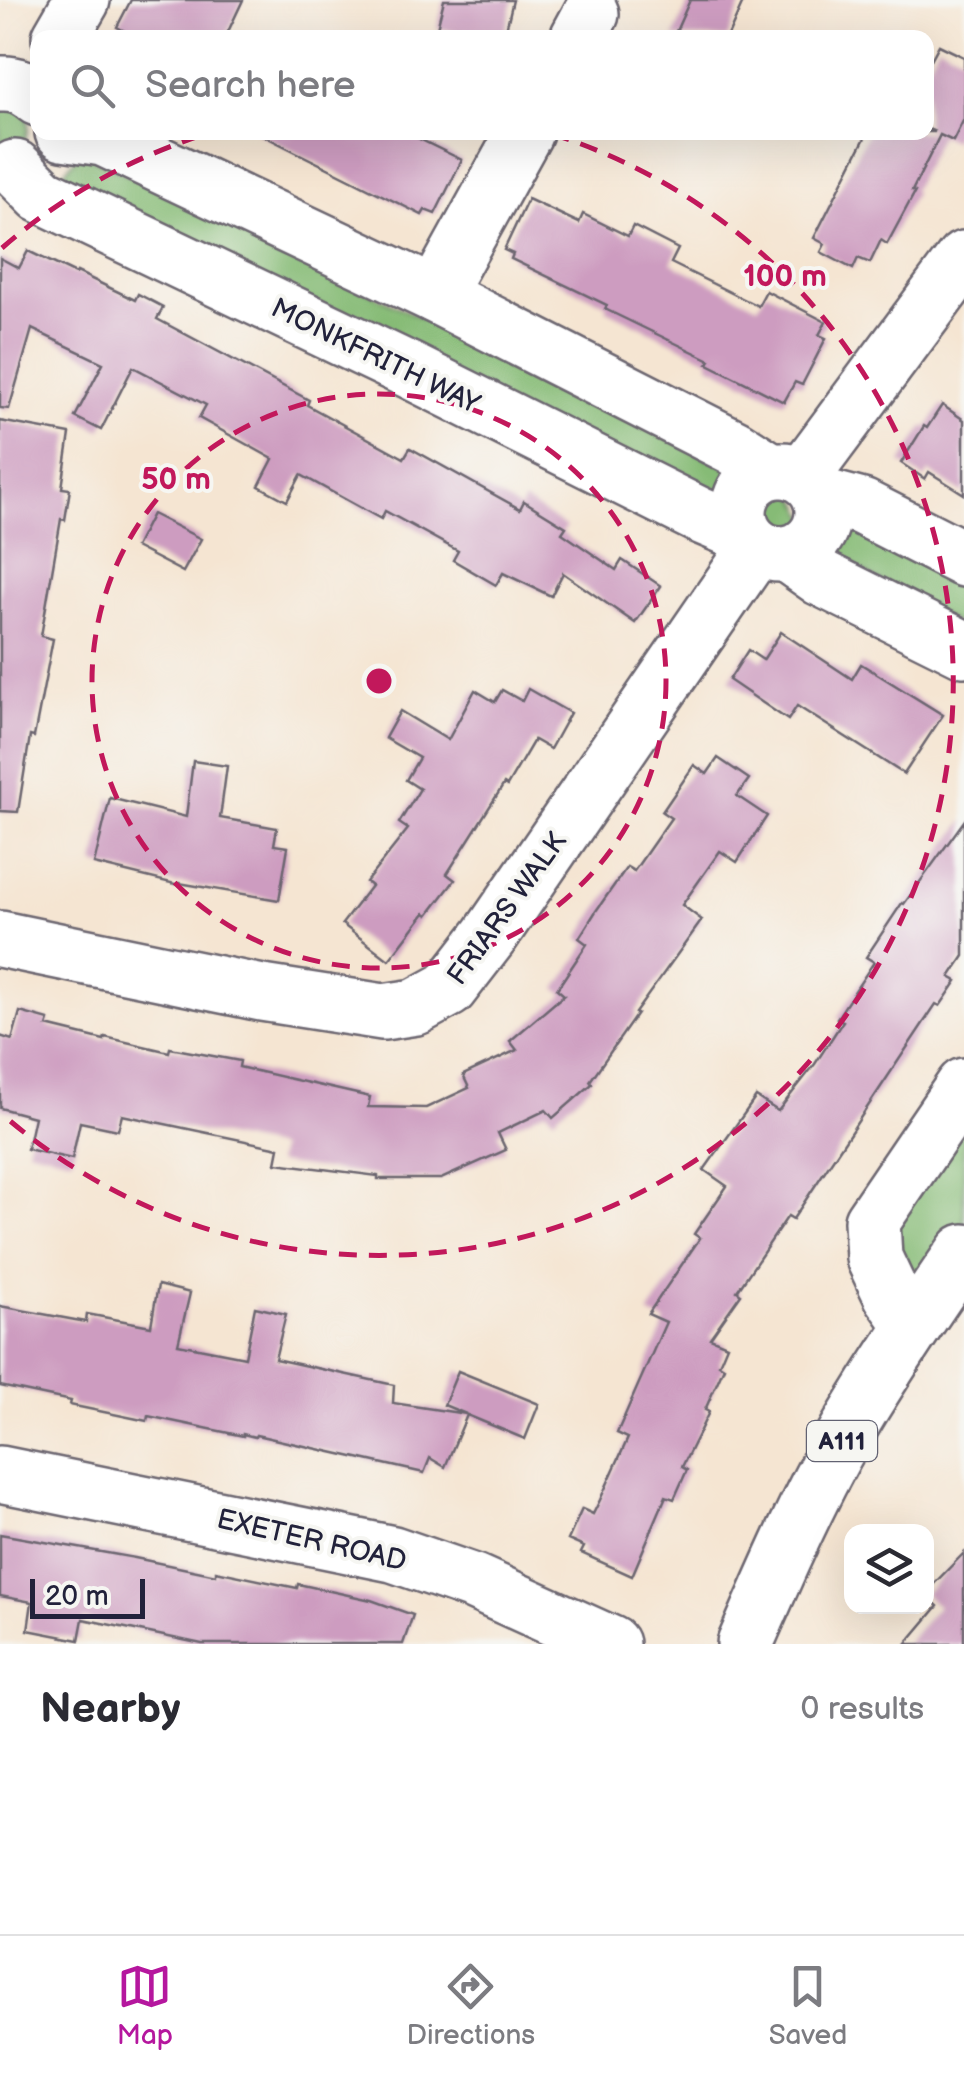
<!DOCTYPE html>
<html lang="en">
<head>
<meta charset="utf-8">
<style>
  :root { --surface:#fff; --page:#f2f2f3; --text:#2b2b33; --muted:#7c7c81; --line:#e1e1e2; --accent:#b5179e }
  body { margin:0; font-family:"Balsamiq Sans",sans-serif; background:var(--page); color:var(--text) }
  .controls { position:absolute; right:30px; bottom:30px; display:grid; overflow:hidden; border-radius:20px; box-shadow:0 10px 40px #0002 }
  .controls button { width:90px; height:90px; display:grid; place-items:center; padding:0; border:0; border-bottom:2px solid var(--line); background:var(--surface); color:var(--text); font:50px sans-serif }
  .scale { position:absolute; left:30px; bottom:25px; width:115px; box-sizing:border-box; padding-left:10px; border:5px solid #22223b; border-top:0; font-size:28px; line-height:35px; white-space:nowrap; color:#22223b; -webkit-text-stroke:8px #f6f6f2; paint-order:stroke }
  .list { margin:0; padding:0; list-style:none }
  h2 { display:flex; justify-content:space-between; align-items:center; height:130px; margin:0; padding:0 40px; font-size:42px }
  h2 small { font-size:32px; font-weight:400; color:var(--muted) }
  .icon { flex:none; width:55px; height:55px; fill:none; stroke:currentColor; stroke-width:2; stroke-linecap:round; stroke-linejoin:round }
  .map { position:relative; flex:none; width:964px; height:1644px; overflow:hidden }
  .search { position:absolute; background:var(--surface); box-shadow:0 10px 40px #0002; left:30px; right:30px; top:30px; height:110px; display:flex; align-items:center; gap:25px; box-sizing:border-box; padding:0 35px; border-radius:20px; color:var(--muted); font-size:38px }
  .sheet { height:290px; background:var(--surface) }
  nav { display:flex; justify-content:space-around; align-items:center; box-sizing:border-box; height:140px; border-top:2px solid var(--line); background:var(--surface); font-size:28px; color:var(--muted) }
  nav a { display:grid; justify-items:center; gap:5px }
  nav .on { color:var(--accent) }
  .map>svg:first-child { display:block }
  .forest { fill:#86bb76; stroke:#546e58; stroke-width:2.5 }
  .building { fill:#cd9cc0 }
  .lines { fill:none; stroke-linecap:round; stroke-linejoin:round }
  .minor-casing { stroke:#6c6670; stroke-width:60 }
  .major-casing { stroke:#6c6670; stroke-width:60 }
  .minor { stroke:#fff; stroke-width:55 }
  .major { stroke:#fff; stroke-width:55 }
  .ring { fill:none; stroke:#c2185b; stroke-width:5; stroke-dasharray:18 12 }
  .labels { text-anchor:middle; stroke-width:8; stroke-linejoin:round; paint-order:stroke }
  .shield { fill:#f6f6f2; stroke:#626272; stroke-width:2.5 }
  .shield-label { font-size:25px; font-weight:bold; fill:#22223b }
  .street-label { font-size:28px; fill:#22223b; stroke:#f6f6f2 }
  .centre { fill:#c2185b; stroke:#f6f6f2; stroke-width:5 }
  .ring-label { font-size:30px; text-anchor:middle; font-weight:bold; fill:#c2185b; stroke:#f6f6f2; stroke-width:8; stroke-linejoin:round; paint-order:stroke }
</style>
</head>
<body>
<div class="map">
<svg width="964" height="1644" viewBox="0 0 964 1644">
  <rect width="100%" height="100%" fill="#f6f6f2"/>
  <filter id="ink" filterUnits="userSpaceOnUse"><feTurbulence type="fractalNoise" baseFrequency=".01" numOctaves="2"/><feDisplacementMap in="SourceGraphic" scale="20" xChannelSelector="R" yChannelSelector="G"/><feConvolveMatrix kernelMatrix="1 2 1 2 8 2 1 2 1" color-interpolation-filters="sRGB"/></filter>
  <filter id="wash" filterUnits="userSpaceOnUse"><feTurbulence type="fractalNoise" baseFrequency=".0048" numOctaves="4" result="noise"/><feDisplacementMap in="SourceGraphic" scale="40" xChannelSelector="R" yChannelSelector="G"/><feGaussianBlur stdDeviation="2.25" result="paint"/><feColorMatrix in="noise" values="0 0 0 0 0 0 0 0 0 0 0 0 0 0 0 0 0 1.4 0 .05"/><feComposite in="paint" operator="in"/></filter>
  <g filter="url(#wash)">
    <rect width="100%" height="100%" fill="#f5e5d2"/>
    <!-- forest -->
    <g class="forest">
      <path d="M0,101L26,112C31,126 30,134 20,146L0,150Z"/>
      <path d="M81,152L729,468L734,486L724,496L711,501L75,200L62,174Z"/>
      <path d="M793,490L808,518L798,533L790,537L759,521C757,510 758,504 766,495Z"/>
      <path d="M846,521L964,575V628L829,552C830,538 834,530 846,521Z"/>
      <path d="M964,1118V1234L919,1285L898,1275L891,1225Z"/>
    </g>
    <g id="blocks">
      <!-- building -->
      <g class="building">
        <path d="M131,0H243L225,38H138L117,27Z"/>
        <path d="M444,0H513L504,38H460L461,33L437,28Z"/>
        <path d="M690,0H744L727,38H673Z"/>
        <path d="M939,45L964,57V119L953,141L940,135L912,191L915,192L887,244L881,240L870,263L858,258L853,269L821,252L825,244L814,238L868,132H935L926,128V69Z"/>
        <path d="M256,132H405L462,160L435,214L425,210L422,215Z"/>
        <path d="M528,199L579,223L583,214L628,236L633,226L678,249L671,263L758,306L766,291L826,322L819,335L826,338L802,385L795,382L784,402L708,364L710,360L605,309L607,305L511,259L513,254L504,250Z"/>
        <path d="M28,251L76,274L77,272L135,300L138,294L163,307L157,319L309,400L307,405L404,458L410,448L520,509L524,501L566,527L562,533L616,570L622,560L661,586L635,623L563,573L551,596L503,573L496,585L453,560L458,551L385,511L381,519L301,475L287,501L259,486L273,459L199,418L206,405L133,367L101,430L75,417L103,363L32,329L9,409L0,408V258L19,268Z"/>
        <path d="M942,405L964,420V494L929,472L925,479L901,463L924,426L927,428Z"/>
        <path d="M0,421L70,434L62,488L70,489L65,520L61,519L41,636L53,639L34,737L30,736L18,812L0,811Z"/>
        <path d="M152,514L201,539L183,572L135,547Z"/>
        <path d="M781,632L852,679L861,664L943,715L904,774L797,706L788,720L729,680L748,650L763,660Z"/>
        <path d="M528,689L570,713L550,749L534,740L507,786L504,784L447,874L455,880L428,915L425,913L389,960L342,924L371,886L366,882L408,829L399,823L420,789L406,780L419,758L385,738L400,711L448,740L475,690L495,702L502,690L522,701Z"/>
        <path d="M718,758L749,779L737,796L767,816L737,862L720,851L682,905L702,920L635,1013L637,1014L590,1081L592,1084L553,1118L546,1110L498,1133L506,1150L441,1179H378V1176L276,1163L279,1148L122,1115L118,1130L80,1122L72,1159L27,1149L34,1117L0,1108V1036L12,1040L20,1012L49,1020L47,1026L104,1040L105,1037L169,1052L170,1048L240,1061L239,1067L370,1097L368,1107L426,1108L469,1088L463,1075L517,1050L510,1041L564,995L557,989L587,944L579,938L596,911L627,867L634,871L671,818L662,812L694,765L707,774Z"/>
        <path d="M193,761L227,766L220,818L277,828L274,845L288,847L279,900L179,883V885L94,864L110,798L186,817Z"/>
        <path d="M964,821V956L950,977L957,981L940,1006L936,1004L793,1219L788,1216L737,1291L741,1294L710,1338L727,1345L719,1364L724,1367L705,1410L709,1412L682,1467L687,1470L674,1499L666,1496L632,1576L581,1553L584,1547L568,1540L582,1509L593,1514L600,1500L628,1438L617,1433L666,1322L648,1314L700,1238L694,1234L727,1186L704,1170L756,1097L778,1111L815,1064L843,1021L837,1018L874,962L866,957L902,903L904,904Z"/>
        <path d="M158,1285L190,1293L178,1344L245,1357L255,1307L286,1314L275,1359L394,1385L393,1403L466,1414L444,1405L458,1371L539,1404L525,1439L467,1415L445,1467L430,1458L424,1473L256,1435L255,1437L243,1434V1436L148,1416L147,1421L70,1405L71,1401L0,1386V1306L86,1322L87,1314L151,1326Z"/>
        <path d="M0,1534L135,1558L216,1575V1571L297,1588L298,1584L371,1600L413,1615L403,1644H202L83,1619L79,1640L28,1630L32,1602L0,1596Z"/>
        <path d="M964,1553V1644H906L938,1606L926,1595V1592Z"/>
      </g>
    </g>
  </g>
  <g filter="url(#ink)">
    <use href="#blocks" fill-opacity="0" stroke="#6c6670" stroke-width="2.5"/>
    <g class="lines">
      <!-- minor casing -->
      <g class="minor-casing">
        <g id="minor">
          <path d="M60,38L82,0"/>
          <path d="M578,38L591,14"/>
          <path d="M0,84C16,83 26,88 38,98"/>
          <path d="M63,132L103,138L435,295L734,447L770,470"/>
          <path d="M15,168L42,195L411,371L699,515L744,534"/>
          <path d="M435,295L525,132"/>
          <circle cx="781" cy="512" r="42"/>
          <path d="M803,475L964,259"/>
          <path d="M821,496L862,507L964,559"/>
          <path d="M787,554L821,578L964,649"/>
          <path d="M0,939L262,993L383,1012L416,1007L449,989L490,936L757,547"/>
          <path d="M913,1325L891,1294L874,1258L872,1221L964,1086"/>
          <path d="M0,1474L393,1554L474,1582L611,1644"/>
        </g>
      </g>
      <!-- major casing -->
      <g class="major-casing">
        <path id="major" d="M745,1644C778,1568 812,1489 855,1418C889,1361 926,1307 964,1252"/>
      </g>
      <!-- minor -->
      <use href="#minor" class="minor"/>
      <!-- major -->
      <use href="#major" class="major"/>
    </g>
  </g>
  <!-- distance rings -->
  <g class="ring">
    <circle cx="379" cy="681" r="287"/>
    <path d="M2 248A574 574 0 0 1 206 134M552 134A574 574 0 1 1 2 1114"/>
  </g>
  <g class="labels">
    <!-- shield labels -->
    <rect class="shield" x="807" y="1421" width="70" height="40" rx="8"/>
    <g class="shield-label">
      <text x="842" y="1450">A111</text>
    </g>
    <!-- street labels -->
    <g class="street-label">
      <text transform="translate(376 355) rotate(26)" y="10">MONKFRITH WAY</text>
      <text transform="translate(506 908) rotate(-54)" y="10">FRIARS WALK</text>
      <text transform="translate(312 1539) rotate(13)" y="10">EXETER ROAD</text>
    </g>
  </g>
  <circle cx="379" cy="681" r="15" class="centre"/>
  <g class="ring-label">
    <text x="785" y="286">100 m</text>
    <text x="176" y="489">50 m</text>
  </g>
</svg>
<div class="controls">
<button><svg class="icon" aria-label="layers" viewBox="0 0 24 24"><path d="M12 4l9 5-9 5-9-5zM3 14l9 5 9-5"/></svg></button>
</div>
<div class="scale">20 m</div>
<div class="search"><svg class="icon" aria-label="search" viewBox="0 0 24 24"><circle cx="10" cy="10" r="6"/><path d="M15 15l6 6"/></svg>Search here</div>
</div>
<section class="sheet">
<h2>Nearby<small>0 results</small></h2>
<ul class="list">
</ul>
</section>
<nav>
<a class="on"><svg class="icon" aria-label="map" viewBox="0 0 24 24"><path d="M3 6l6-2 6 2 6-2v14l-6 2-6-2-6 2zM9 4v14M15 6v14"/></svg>Map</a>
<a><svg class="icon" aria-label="directions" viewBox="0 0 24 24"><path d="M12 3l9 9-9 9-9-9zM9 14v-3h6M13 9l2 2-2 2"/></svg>Directions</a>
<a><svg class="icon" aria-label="saved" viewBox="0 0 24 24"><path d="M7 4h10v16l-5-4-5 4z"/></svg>Saved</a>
</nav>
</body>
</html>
